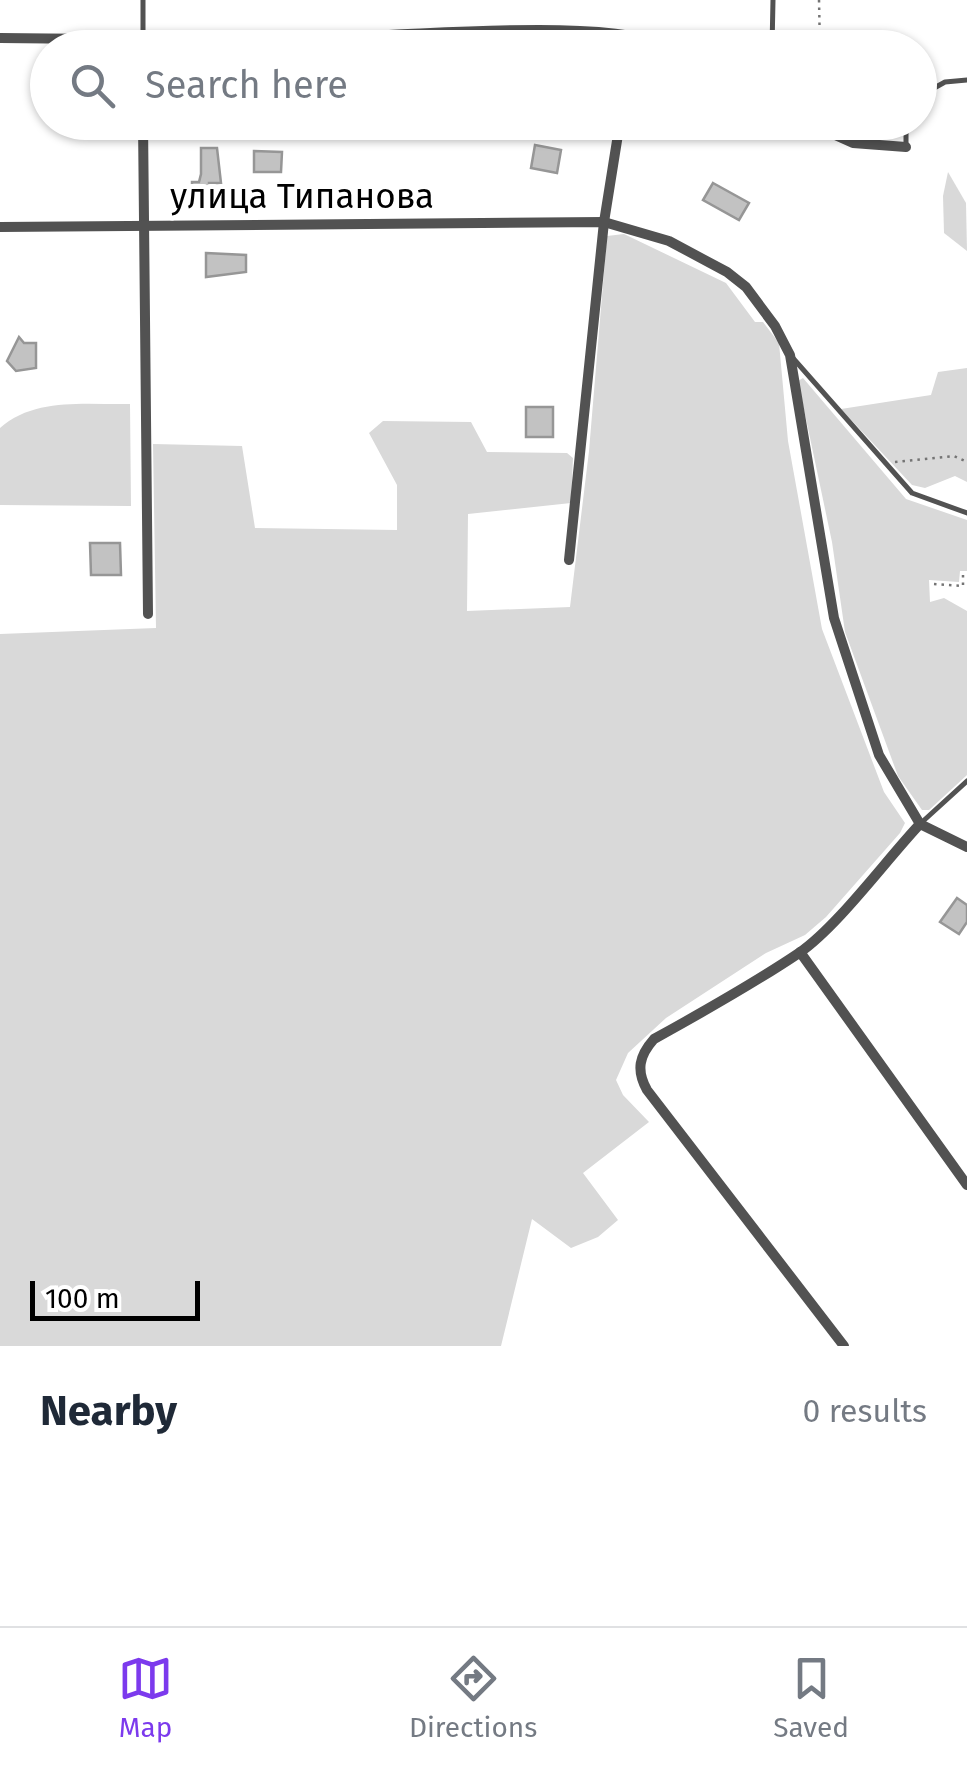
<!DOCTYPE html>
<html lang="en">
<head>
<meta charset="utf-8">
<style>
  :root { --surface:#fff; --page:#f2f2f3; --text:#1f2937; --muted:#747a83; --line:#e0e1e3; --accent:#7c3aed }
  body { margin:0; font-family:"Fira Sans",sans-serif; background:var(--page); color:var(--text) }
  .scale { position:absolute; left:30px; bottom:25px; width:170px; box-sizing:border-box; padding-left:10px; border:5px solid #000; border-top:0; font-size:28px; line-height:35px; white-space:nowrap; color:#000; -webkit-text-stroke:8px #fff; paint-order:stroke }
  .list { margin:0; padding:0; list-style:none }
  h2 { display:flex; justify-content:space-between; align-items:center; height:130px; margin:0; padding:0 40px; font-size:42px }
  h2 small { font-size:32px; font-weight:400; color:var(--muted) }
  .icon { flex:none; width:55px; height:55px; fill:none; stroke:currentColor; stroke-width:2; stroke-linecap:round; stroke-linejoin:round }
  .map { position:relative; flex:none; width:967px; height:1346px; overflow:hidden }
  .search { position:absolute; background:var(--surface); box-shadow:0 2px 8px #0004; left:30px; right:30px; top:30px; height:110px; display:flex; align-items:center; gap:25px; box-sizing:border-box; padding:0 35px; border-radius:55px; color:var(--muted); font-size:38px }
  .sheet { height:280px; background:var(--surface) }
  nav { display:flex; justify-content:space-around; align-items:center; box-sizing:border-box; height:140px; border-top:2px solid var(--line); background:var(--surface); font-size:28px; color:var(--muted) }
  nav a { display:grid; justify-items:center; gap:5px }
  nav .on { color:var(--accent) }
  .map>svg:first-child { display:block }
  .green { fill:#d9d9d9 }
  .building { fill:#c2c2c2; stroke:#969696; stroke-width:2.5 }
  .lines { fill:none; stroke-linecap:round; stroke-linejoin:round }
  .path { stroke:#747474; stroke-width:2.5; stroke-dasharray:2.5 5; stroke-linecap:butt }
  .service { stroke:#525252; stroke-width:5 }
  .minor { stroke:#525252; stroke-width:10 }
  .labels { text-anchor:middle; stroke-width:10; stroke-linejoin:round; paint-order:stroke }
  .street-label { font-size:35px; fill:#000; stroke:#fff }
</style>
</head>
<body>
<div class="map">
<svg width="967" height="1346" viewBox="0 0 967 1346">
  <rect width="100%" height="100%" fill="#fff"/>
  <!-- green -->
  <g class="green">
    <path d="M948,172L966,203L967,251L944,233L943,196Z"/>
    <path d="M624,234L726,283L755,322H763L779,343L788,441L822,629L884,792L905,823L900,833L826,917L805,935L766,953L666,1018L628,1053L616,1080L623,1095L649,1122L583,1173L618,1220L598,1237L571,1248L532,1219L501,1346H0V634L156,628L153,444L242,446L255,528L397,530V485L369,433L383,421L471,422L487,452L567,453L573,458L571,503L468,514L467,611L570,607L589,451L607,236Z"/>
    <path d="M967,368V482L955,476L925,488L912,485L841,409L931,395L938,372Z"/>
    <path d="M803,378L906,499L967,520V571H960L959,582L929,580L930,602L944,598L967,611V775L929,810H922L898,776L845,632L832,542L798,381Z"/>
    <path d="M130,404L131,506L0,505V428C35,397 86,405 130,404Z"/>
  </g>
  <!-- building -->
  <g class="building">
    <path d="M535,145L561,150L557,173L531,168Z"/>
    <path d="M201,148H217L221,183H209V192H192V182H199L201,174Z"/>
    <path d="M254,151L282,152L281,172H254Z"/>
    <path d="M713,183L749,203L739,220L703,200Z"/>
    <path d="M206,253L246,255V272L206,277Z"/>
    <path d="M19,337L24,343H36V368L16,371L7,361Z"/>
    <rect x="526" y="407" width="27" height="30"/>
    <path d="M90,543H120L121,575H91Z"/>
    <path d="M957,898L967,905V922L959,934L940,922Z"/>
  </g>
  <g class="lines">
    <!-- path -->
    <g class="path">
      <path d="M819,0L820,48"/>
      <path d="M895,462L954,456L967,462"/>
      <path d="M934,584L963,586V575H967"/>
    </g>
    <!-- service -->
    <g class="service">
      <path d="M143,37V0"/>
      <path d="M772,48L773,0"/>
      <path d="M920,96L945,82L967,80"/>
      <path d="M906,144V122"/>
      <path d="M792,357L912,493L967,513"/>
      <path d="M921,823L967,781"/>
    </g>
    <!-- minor -->
    <g class="minor">
      <path d="M0,38C128,40 255,38 383,35C448,33 621,19 672,48"/>
      <path d="M143,122L148,614"/>
      <path d="M806,122L853,143L906,147"/>
      <path d="M0,227L604,222L669,241L727,272L746,287L775,326L790,355L834,618L879,755L920,824L967,847"/>
      <path d="M569,560L604,222L620,122"/>
      <path d="M800,952L967,1185"/>
      <path d="M844,1346L647,1090C636,1070 639,1056 654,1039C703,1012 753,984 799,953C838,926 886,860 920,824"/>
    </g>
  </g>
  <g class="labels">
    <!-- street labels -->
    <g class="street-label">
      <text x="302" y="208">улица Типанова</text>
    </g>
  </g>
</svg>
<div class="scale">100 m</div>
<div class="search"><svg class="icon" aria-label="search" viewBox="0 0 24 24"><circle cx="10" cy="10" r="6"/><path d="M15 15l6 6"/></svg>Search here</div>
</div>
<section class="sheet">
<h2>Nearby<small>0 results</small></h2>
<ul class="list">
</ul>
</section>
<nav>
<a class="on"><svg class="icon" aria-label="map" viewBox="0 0 24 24"><path d="M3 6l6-2 6 2 6-2v14l-6 2-6-2-6 2zM9 4v14M15 6v14"/></svg>Map</a>
<a><svg class="icon" aria-label="directions" viewBox="0 0 24 24"><path d="M12 3l9 9-9 9-9-9zM9 14v-3h6M13 9l2 2-2 2"/></svg>Directions</a>
<a><svg class="icon" aria-label="saved" viewBox="0 0 24 24"><path d="M7 4h10v16l-5-4-5 4z"/></svg>Saved</a>
</nav>
</body>
</html>
